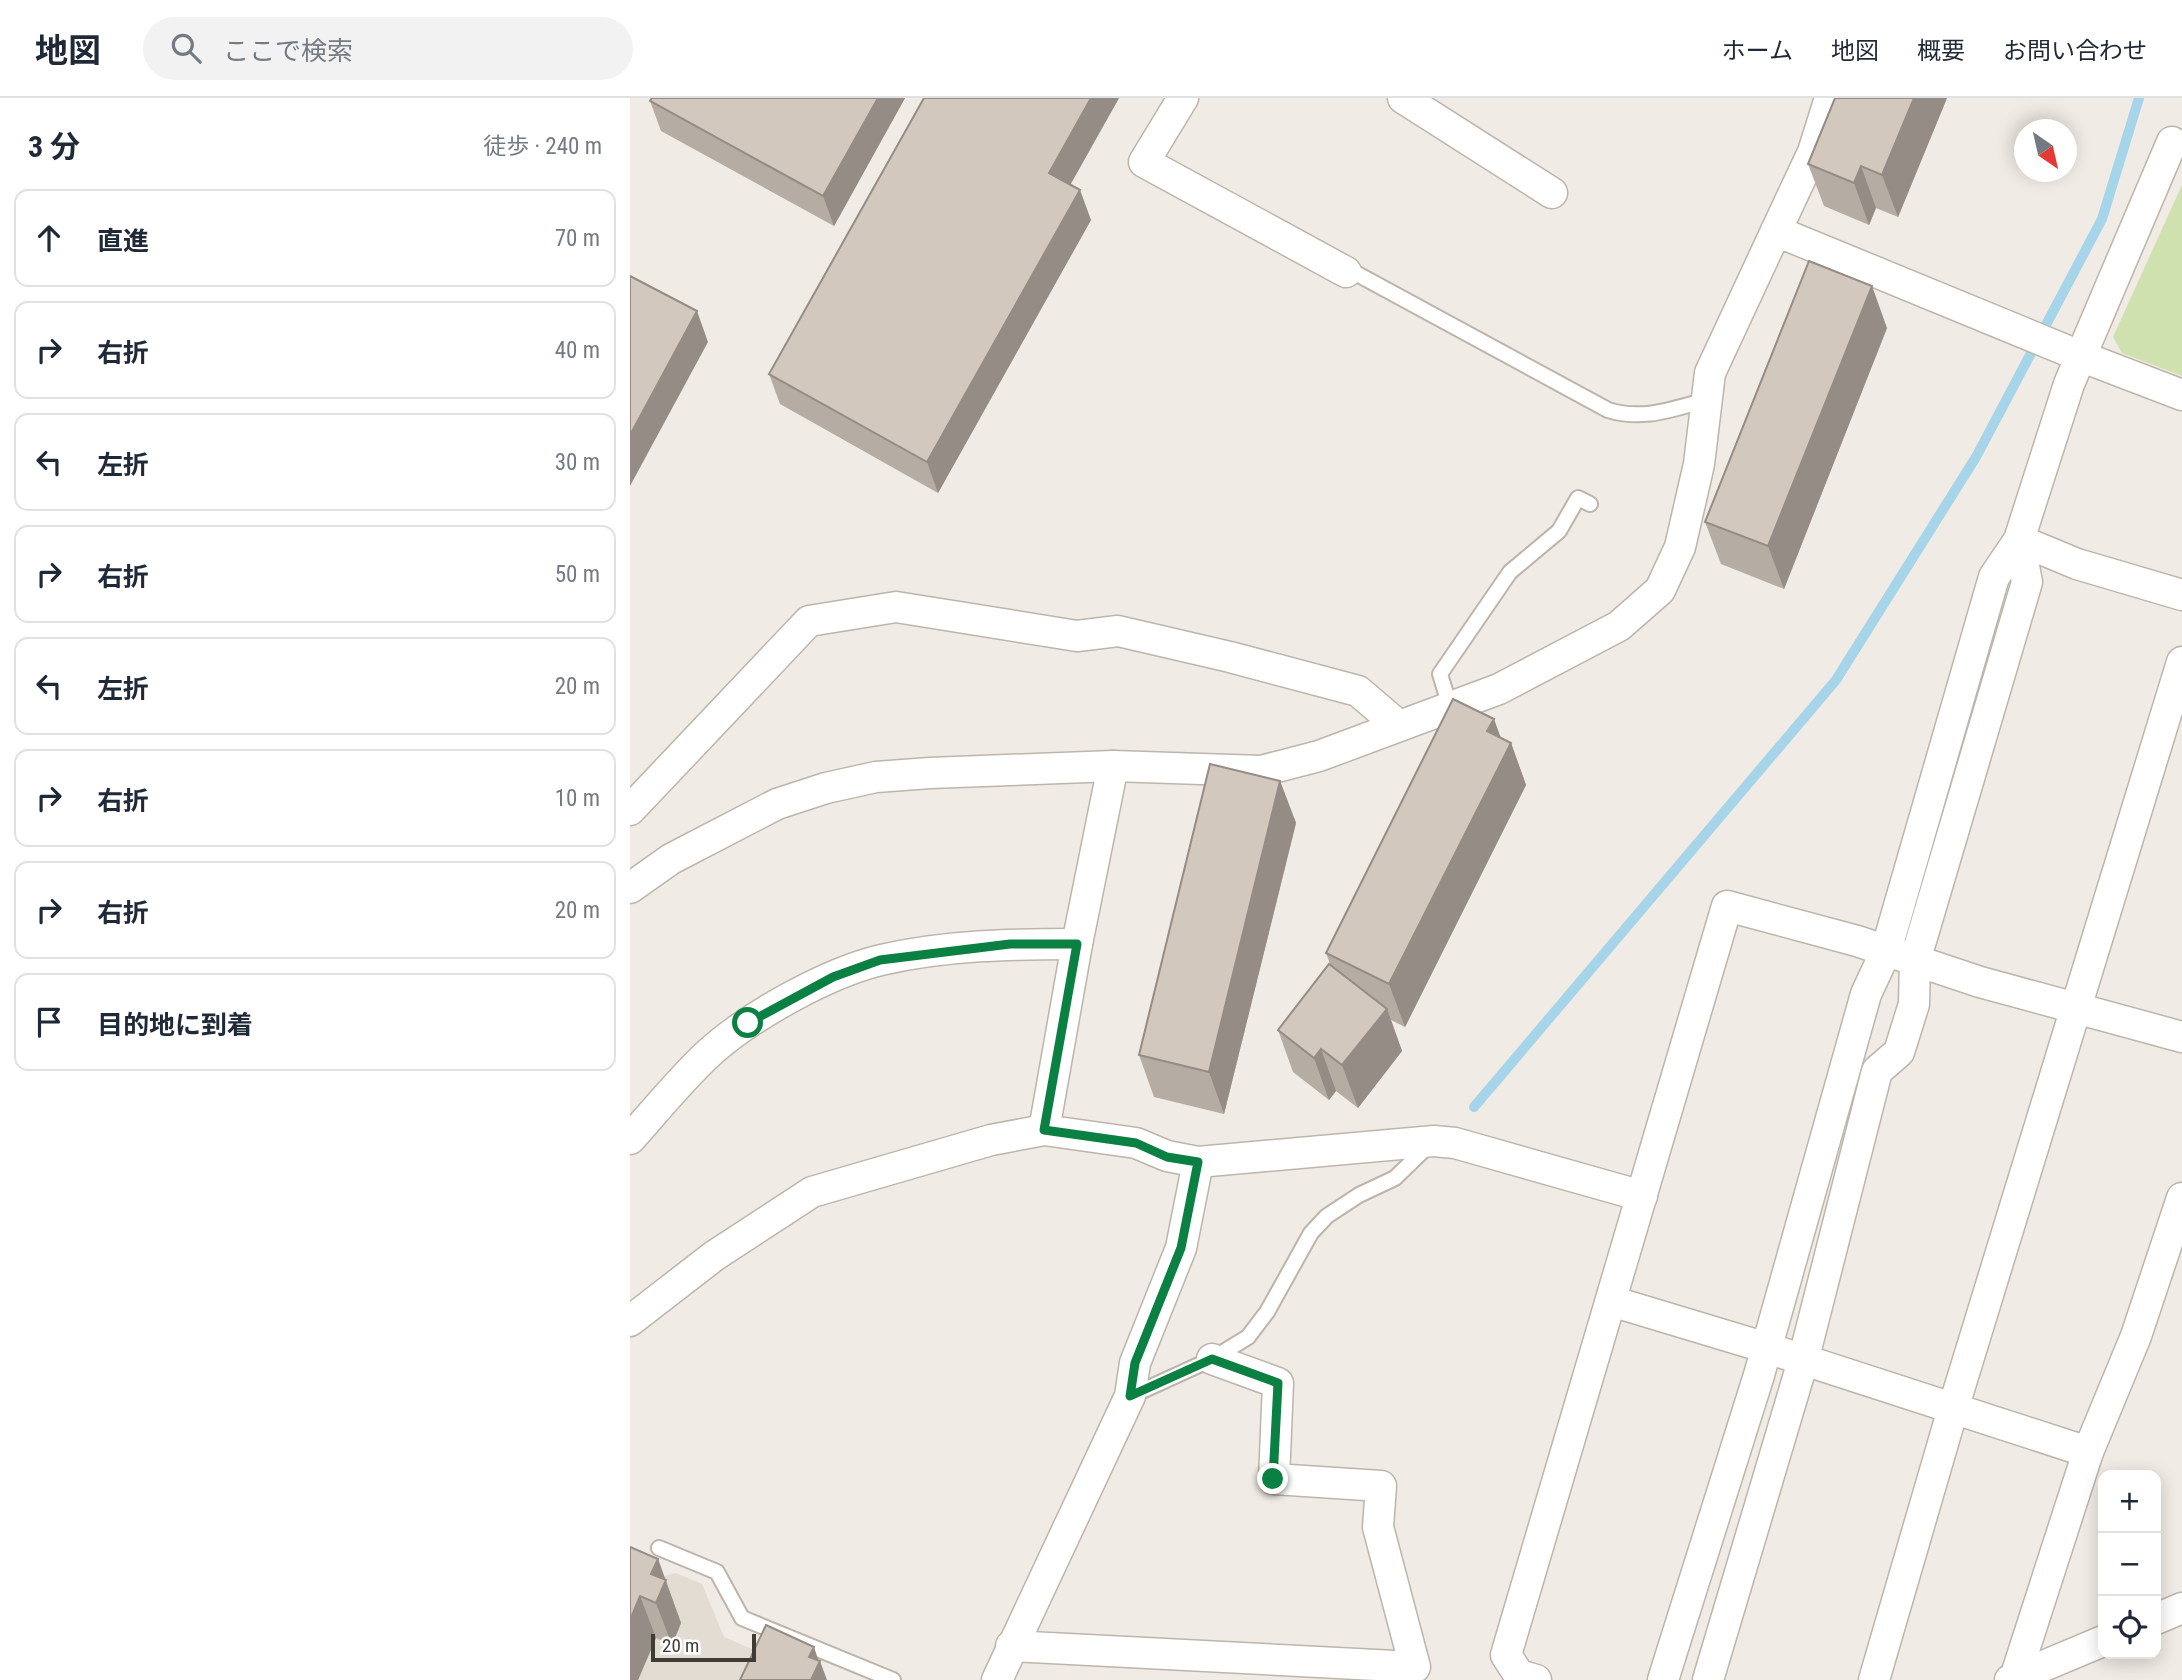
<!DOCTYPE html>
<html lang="ja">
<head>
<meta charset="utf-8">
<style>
  :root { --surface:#fff; --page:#f2f2f3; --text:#1f2937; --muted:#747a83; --line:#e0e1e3 }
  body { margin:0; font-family:"Roboto Condensed","Noto Sans JP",sans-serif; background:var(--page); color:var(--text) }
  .controls { position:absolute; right:21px; bottom:21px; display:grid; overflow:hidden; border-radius:14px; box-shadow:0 4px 18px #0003 }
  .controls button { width:63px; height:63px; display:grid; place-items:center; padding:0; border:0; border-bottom:2px solid var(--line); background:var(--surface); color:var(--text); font:35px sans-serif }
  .compass { position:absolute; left:1384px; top:21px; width:63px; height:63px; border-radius:50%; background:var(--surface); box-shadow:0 4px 18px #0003; rotate:146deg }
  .scale { position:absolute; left:21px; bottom:18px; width:105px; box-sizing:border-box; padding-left:7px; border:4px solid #413b35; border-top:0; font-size:19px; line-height:24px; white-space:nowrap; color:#413b35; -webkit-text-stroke:5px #fff; paint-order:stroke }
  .stop { position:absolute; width:21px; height:21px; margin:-16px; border:5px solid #0b8043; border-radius:50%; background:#fff }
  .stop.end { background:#0b8043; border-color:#fff; box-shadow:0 2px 7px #0008 }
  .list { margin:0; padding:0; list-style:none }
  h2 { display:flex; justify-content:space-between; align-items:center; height:91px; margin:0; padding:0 28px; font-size:30px }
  h2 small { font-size:23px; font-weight:400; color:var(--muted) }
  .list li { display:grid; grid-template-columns:46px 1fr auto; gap:21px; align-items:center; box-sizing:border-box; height:98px; margin:0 14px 14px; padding:0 14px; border:2px solid var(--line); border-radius:14px }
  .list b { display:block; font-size:26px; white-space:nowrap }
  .list em { font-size:23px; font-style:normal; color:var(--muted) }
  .icon { flex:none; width:38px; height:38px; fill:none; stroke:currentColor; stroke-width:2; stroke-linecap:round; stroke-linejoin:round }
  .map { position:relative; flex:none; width:1552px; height:1582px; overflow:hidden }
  header { display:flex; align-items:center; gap:42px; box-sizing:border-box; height:98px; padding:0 35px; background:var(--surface); border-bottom:2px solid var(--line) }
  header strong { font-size:33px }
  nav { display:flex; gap:38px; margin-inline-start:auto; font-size:24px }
  .search { width:490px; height:63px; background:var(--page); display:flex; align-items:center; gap:18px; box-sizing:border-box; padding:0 24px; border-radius:38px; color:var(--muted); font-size:26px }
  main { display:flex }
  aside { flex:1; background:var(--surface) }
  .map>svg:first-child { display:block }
  .residential { fill:#e3dcd3 }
  .green { fill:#d0e1b0 }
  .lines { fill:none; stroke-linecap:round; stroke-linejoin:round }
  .stream { stroke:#a6d4e8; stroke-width:10 }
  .service-casing { stroke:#bdb5ab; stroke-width:18 }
  .minor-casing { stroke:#bdb5ab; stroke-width:33 }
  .service { stroke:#fff; stroke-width:14 }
  .minor { stroke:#fff; stroke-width:30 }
  .wall { fill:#b5aca3 }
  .shaded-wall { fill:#948c85 }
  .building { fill:#d3c8be; stroke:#948c85; stroke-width:2 }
  .route { stroke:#0b8043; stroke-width:9 }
</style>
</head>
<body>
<header>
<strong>地図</strong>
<div class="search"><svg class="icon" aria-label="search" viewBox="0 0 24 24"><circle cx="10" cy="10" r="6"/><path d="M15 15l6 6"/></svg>ここで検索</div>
<nav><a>ホーム</a><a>地図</a><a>概要</a><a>お問い合わせ</a></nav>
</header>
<main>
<aside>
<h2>3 分<small>徒歩 · 240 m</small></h2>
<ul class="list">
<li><svg class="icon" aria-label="ahead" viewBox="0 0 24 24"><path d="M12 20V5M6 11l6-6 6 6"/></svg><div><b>直進</b></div><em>70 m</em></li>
<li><svg class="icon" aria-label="right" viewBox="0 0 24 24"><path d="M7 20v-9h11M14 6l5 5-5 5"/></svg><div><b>右折</b></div><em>40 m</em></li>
<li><svg class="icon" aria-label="left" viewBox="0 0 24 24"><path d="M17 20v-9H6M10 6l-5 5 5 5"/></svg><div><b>左折</b></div><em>30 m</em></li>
<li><svg class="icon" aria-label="right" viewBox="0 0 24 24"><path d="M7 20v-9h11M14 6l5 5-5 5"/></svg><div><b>右折</b></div><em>50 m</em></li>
<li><svg class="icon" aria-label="left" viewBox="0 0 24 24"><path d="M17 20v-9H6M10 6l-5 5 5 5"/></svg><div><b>左折</b></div><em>20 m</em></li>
<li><svg class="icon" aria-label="right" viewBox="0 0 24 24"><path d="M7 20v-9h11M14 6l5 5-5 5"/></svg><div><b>右折</b></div><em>10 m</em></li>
<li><svg class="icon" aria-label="right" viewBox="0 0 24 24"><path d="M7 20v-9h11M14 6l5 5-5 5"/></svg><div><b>右折</b></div><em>20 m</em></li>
<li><svg class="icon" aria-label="arrive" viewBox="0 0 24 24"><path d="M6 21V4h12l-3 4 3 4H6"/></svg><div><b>目的地に到着</b></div></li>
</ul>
</aside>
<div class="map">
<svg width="1552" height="1582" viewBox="0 0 1552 1582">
  <rect width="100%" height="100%" fill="#f0ebe4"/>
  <!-- residential -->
  <path class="residential" d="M46,1475L72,1486L94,1539L193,1582H0V1482L27,1480Z"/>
  <!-- green -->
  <path class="green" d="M1552,87V278L1492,255L1483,239Z"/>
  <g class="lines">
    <!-- stream -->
    <path class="stream" d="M844,1009L1206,582L1346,359L1472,121L1509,0"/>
    <!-- service casing -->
    <g class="service-casing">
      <g id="service">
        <path d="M716,174L718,171L978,312C1013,323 1042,311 1077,302"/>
        <path d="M820,609L810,576L880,474L929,433L948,400L960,406"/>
        <path d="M501,1298L582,1261L618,1239L637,1214L681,1135L697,1118L729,1097L765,1080L798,1048"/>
        <path d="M29,1450L87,1474L112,1520L263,1582"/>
      </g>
    </g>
    <!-- minor casing -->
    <g class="minor-casing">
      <g id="minor">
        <path d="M553,0L514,64L716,174"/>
        <path d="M773,0L922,95"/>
        <path d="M1146,133L1183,54L1200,0"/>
        <path d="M1389,442L1447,466L1552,497"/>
        <path d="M0,712L179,523L266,509L447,538L488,533L600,559L728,593L769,628"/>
        <path d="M0,790L41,761L147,706L196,690L246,679L300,675L483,668L631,673L689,658L869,591L989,528L1030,492L1050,449L1069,366L1080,275L1146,133L1450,258L1552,297"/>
        <path d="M414,1032L447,846L483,668"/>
        <path d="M0,1041C26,1012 51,981 79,955C120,918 197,875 251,862C315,847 382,846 447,846"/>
        <path d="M981,1203L1137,1250L1458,1354"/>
        <path d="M0,1223L84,1158L182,1094L361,1042L414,1032L506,1045L537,1058L568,1064L804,1043L825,1045L1012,1098"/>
        <path d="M1526,1521L1552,1510"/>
        <path d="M381,1548L785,1569L748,1429L751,1388L644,1381L648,1285L582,1261"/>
        <path d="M1385,1580L1458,1354L1506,1238L1552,1100"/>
        <path d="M367,1582L500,1298L505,1265L551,1150L568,1064"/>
        <path d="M906,1582L889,1577L876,1557L1097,808L1227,843L1350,884L1552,939"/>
        <path d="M1033,1582L1129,1277L1236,896L1256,853L1364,479L1389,442L1439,286L1542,44"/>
        <path d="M1078,1582L1173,1263L1247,973L1269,954L1284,906L1285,863L1397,484L1389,442"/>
        <path d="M1244,1582L1323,1311L1552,564"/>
        <path d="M1380,1582L1473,1543"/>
      </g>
    </g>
    <!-- service -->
    <use href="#service" class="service"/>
    <!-- minor -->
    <use href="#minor" class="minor"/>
  </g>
  <!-- wall -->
  <g class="wall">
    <path d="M22,0H275L204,128L31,33L20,3Z"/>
    <path d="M294,0H489L440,87L461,122L308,395L150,306L139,276Z"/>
    <path d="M1205,0H1317L1268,119L1246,110L1239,127L1194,108L1178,66Z"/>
    <path d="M1257,230L1154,491L1091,466L1075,424Z"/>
    <path d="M871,640L881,645L896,687L775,929L761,922L772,953L728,1010L706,993L699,1002L663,974L648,932L700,866L696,855Z"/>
    <path d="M650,683L666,725L594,1016L524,999L509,957Z"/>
    <path d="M0,1449L28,1461L51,1525L42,1547L26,1540L8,1582H0Z"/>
  </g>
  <!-- shaded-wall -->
  <g class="shaded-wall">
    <path d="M248,0H275L204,128L193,98Z"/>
    <path d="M461,0H489L430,105L419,75Z"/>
    <path d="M1284,0H1317L1268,119L1252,77Z"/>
    <path d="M1231,68L1246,110L1239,127L1224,85Z"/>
    <path d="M450,92L461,122L308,395L297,364Z"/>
    <path d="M1242,188L1257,230L1154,491L1138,448Z"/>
    <path d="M67,213L78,244L0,388V337Z"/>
    <path d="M864,621L876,654L881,645L896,687L775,929L759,886L857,633Z"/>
    <path d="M650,683L666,725L594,1016L579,974Z"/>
    <path d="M757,911L772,953L728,1010L712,967Z"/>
    <path d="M691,951L706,993L699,1002L684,960Z"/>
    <path d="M28,1461L51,1525L42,1547L26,1505L21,1476Z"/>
    <path d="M10,1498L26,1540L8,1582H0V1522Z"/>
    <path d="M184,1549L189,1564L190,1563L197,1582H181L179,1559Z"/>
  </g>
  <!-- building -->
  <g class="building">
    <path d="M22,0H248L193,98L20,3Z"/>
    <path d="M294,0H461L419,75L450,92L297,364L139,276Z"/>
    <path d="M1205,0H1284L1252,77L1231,68L1224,85L1178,66Z"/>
    <path d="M1179,163L1242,188L1138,448L1075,424Z"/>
    <path d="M0,178L67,213L0,337Z"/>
    <path d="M823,601L864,621L857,633L881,645L759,886L696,855Z"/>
    <path d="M580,666L650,683L579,974L509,957Z"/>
    <path d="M699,866L757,911L712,967L691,951L684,960L648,932Z"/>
    <path d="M0,1449L28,1461L21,1476L36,1482L26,1505L10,1498L0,1522Z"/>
    <path d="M136,1527L184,1549L179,1559L190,1563L181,1582H110Z"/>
  </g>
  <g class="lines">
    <!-- route -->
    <path class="route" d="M118,925L203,879L250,862L380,846H447L414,1032L506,1045L537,1059L568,1064L551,1150L505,1265L500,1298L582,1261L648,1285L643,1381"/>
  </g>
</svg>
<div class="controls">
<button>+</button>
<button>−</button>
<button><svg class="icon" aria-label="locate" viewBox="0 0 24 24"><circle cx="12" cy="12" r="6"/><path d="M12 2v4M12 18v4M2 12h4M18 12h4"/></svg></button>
</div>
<svg class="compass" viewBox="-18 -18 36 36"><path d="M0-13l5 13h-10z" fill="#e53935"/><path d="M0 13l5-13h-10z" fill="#747a83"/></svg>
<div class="scale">20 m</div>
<div class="stop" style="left:118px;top:925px"></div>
<div class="stop end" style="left:643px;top:1381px"></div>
</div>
</main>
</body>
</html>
